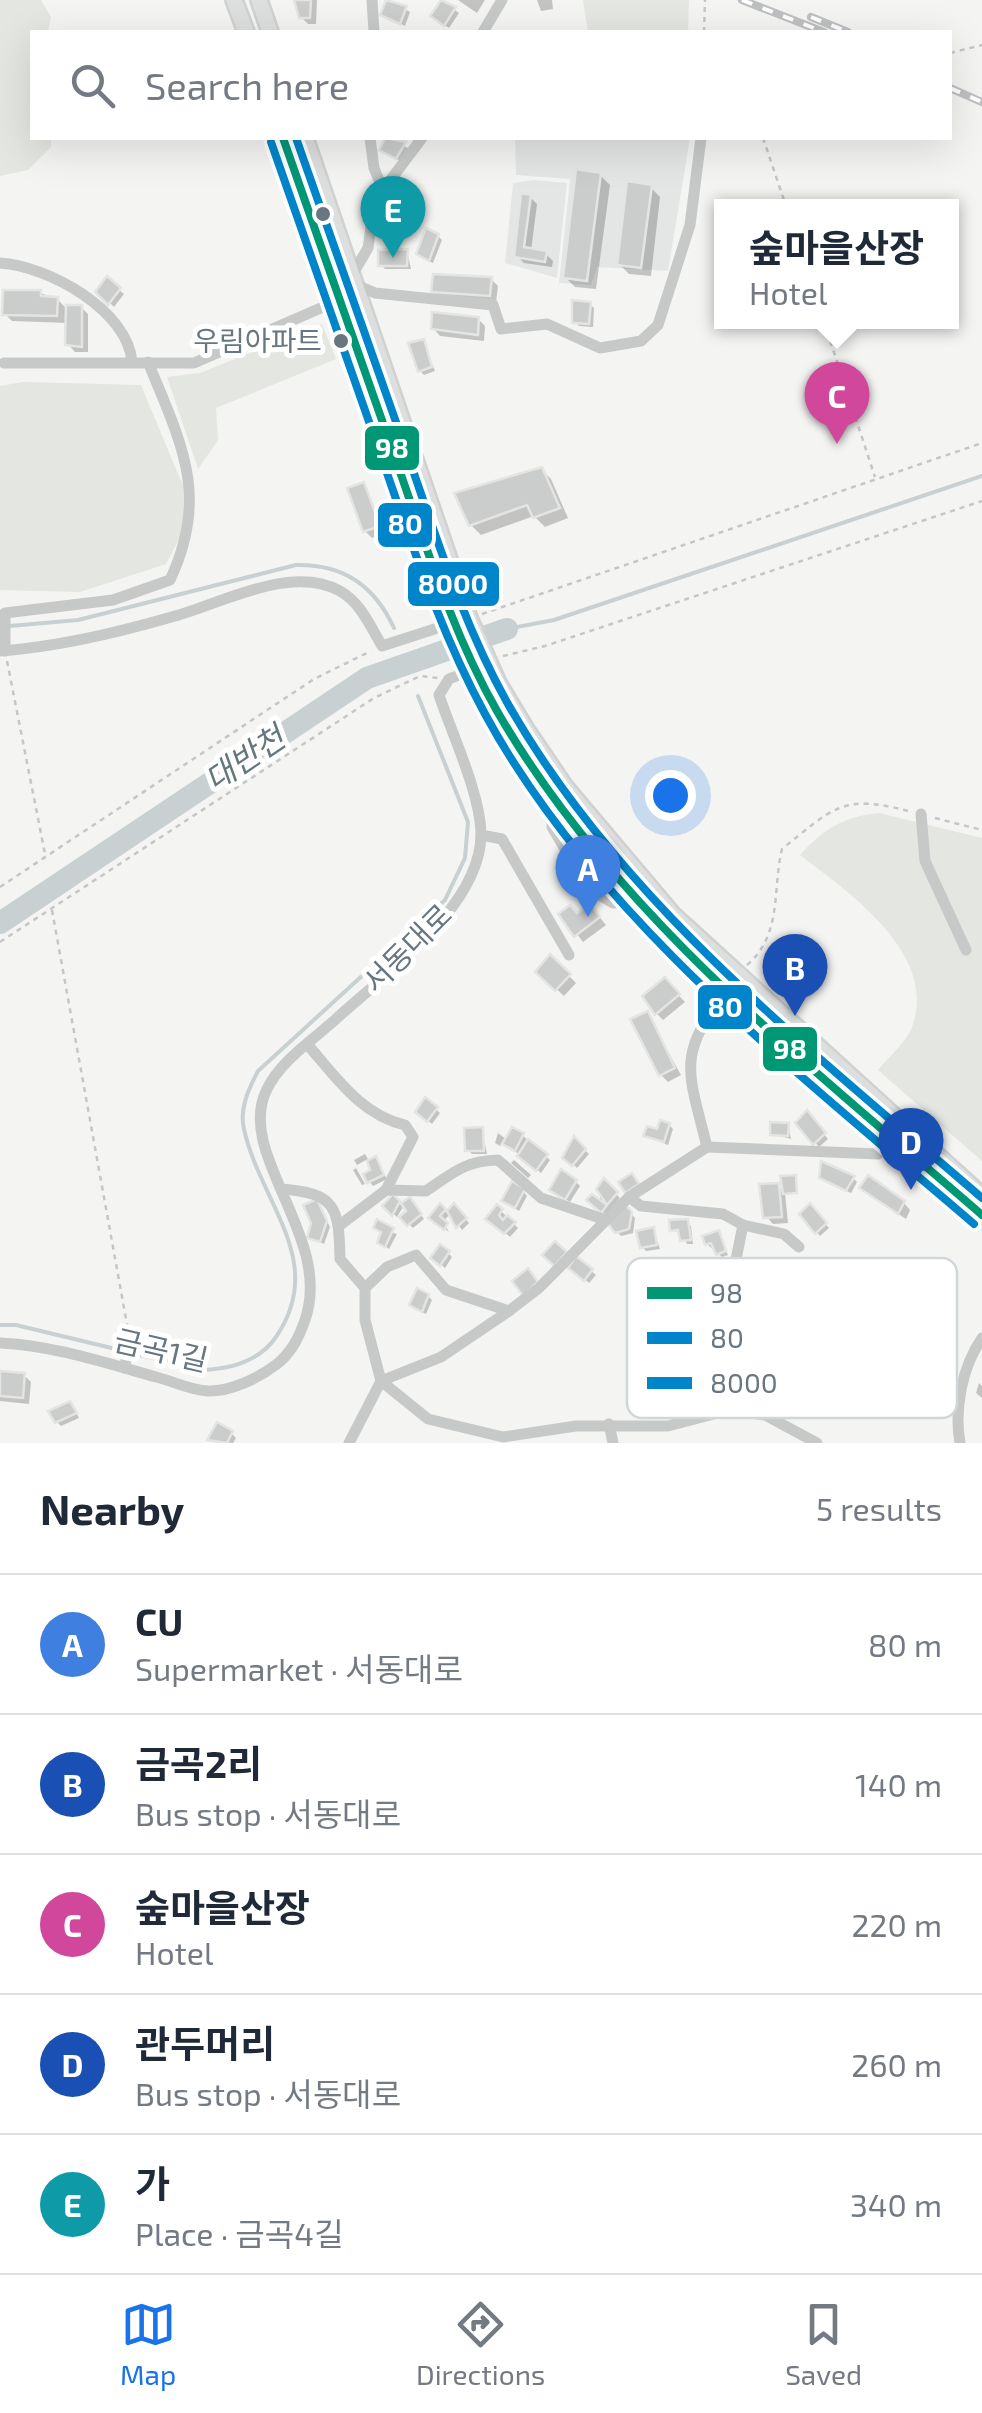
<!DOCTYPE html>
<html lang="en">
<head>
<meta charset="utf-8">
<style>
  :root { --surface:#fff; --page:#f6f6f7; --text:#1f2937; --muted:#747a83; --line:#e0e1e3; --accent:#1a73e8 }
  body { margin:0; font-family:"Exo 2","Noto Sans KR",sans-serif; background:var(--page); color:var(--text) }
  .you { position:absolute; left:670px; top:795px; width:35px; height:35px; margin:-25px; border:8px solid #fff; border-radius:50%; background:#1a73e8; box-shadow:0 0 0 15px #1a73e833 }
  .badge { display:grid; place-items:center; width:65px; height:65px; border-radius:50%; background:var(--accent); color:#fff; font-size:32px; font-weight:700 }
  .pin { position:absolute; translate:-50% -82px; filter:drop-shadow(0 2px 5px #0008) }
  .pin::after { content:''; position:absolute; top:52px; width:35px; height:30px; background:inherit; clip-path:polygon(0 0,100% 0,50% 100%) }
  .popup { position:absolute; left:714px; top:199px; width:245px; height:130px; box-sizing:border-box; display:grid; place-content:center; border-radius:0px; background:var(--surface); filter:drop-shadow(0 2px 8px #0005); font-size:32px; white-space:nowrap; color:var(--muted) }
  .popup b { font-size:38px; color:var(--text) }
  .popup::after { content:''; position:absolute; left:50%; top:100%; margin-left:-20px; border:20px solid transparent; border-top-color:var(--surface) }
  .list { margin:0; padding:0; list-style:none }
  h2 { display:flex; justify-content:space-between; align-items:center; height:130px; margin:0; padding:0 40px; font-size:42px }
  h2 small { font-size:32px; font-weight:400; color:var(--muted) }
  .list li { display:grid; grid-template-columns:65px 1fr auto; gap:30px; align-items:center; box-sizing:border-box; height:140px; padding:0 40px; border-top:2px solid var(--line) }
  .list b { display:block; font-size:38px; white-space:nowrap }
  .list p { margin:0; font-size:32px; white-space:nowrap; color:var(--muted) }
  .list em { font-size:32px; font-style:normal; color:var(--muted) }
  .icon { flex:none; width:55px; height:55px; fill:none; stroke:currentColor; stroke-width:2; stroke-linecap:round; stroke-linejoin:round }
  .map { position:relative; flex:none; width:982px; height:1443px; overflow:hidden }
  .search { position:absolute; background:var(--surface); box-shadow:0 10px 40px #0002; left:30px; right:30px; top:30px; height:110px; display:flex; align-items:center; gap:25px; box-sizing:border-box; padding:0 35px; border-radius:0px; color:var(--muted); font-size:38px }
  .sheet { height:830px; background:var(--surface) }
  nav { display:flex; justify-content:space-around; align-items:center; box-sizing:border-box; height:140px; border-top:2px solid var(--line); background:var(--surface); font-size:28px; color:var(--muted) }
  nav a { display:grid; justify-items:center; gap:5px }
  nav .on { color:var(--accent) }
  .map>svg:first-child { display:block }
  .built { fill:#e4e6e6 }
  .green { fill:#e3e6e1 }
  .shadow { fill:#0003 }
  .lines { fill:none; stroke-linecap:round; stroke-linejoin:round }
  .stream { stroke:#c8d0d2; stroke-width:4 }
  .river { stroke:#c8d0d2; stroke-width:22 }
  .building { fill:#cbcccc; stroke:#e4e4e3; stroke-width:2.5 }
  .major-casing { stroke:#d0d1d1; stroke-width:20 }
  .path { stroke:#c5c6c7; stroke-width:2.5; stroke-dasharray:5 5; stroke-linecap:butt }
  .minor { stroke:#c7c9c9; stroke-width:11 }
  .major { stroke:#dddede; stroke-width:15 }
  .rail-casing { stroke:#bebfc0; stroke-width:8 }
  .rail { stroke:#fff; stroke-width:4; stroke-dasharray:11; stroke-linecap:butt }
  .bus-1-casing { stroke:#fff; stroke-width:15 }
  .bus-2-casing { stroke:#fff; stroke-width:15 }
  .bus-3-casing { stroke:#fff; stroke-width:15 }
  .bus-1 { stroke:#009775; stroke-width:8 }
  .bus-2 { stroke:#0085ca; stroke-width:8 }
  .bus-3 { stroke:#0085ca; stroke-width:8 }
  .bus-dot { fill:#677681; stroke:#fff; stroke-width:4 }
  .labels { text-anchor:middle; stroke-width:10; stroke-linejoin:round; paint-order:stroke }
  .bus-label { font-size:28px; fill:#677681; stroke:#fff; text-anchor:end }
  .street-label { font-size:30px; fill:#677681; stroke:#fff }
  .water-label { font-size:32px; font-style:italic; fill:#63777d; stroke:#fff }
  .key { fill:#fff; stroke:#d1d6d9; stroke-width:2.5 }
  .key-label { font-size:28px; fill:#677681 }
  .line-badge { stroke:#fff; stroke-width:4 }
  .badge-label { font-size:28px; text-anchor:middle; font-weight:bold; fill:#fff }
</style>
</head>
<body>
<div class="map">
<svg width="982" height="1443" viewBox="0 0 982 1443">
  <rect width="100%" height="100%" fill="#f4f4f3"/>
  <!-- built -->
  <g class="built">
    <path d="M515,138H690L668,271L597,267L591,285L559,283L570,179L516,175Z"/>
    <path d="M533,180L567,183L557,278L505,263L513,183Z"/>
  </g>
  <!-- green -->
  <g class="green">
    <path d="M0,0H41L51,17L48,32H32V138H51V147L28,170L0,176Z"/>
    <path d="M583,0H689L688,32H588Z"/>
    <path d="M322,324L336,359L216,408L218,440L198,469L167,377L200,373Z"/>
    <path d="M23,382L141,385L183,486L184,530L166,564L80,592L0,590V386Z"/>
    <path d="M879,813L982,838V1161L878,1070C888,1058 907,1041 912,1027C939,953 848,892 800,855C825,828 843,817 879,813Z"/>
  </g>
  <!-- shadow -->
  <g class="shadow">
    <path d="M297,0H317L316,24H308L301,17Z"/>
    <path d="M458,0H485L477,13Z"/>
    <path d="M537,0H552L553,9L541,11Z"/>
    <path d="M389,1L410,12L405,26L383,15Z"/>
    <path d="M443,2L459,13L449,28L437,20Z"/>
    <path d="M388,138L408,148L400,161L382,150Z"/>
    <path d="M600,175L610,185L596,289L575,287L565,277Z"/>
    <path d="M651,188L660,197L651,276L629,274L619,264Z"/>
    <path d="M530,197L537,204L531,251L546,254L553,261L552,267L524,263L517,256Z"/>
    <path d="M438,236L442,240L433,263L423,258Z"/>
    <path d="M407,251L411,269H385L381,265Z"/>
    <path d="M491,279L498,286L496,302L441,298L434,291Z"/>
    <path d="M107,280L124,294L114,307L98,291Z"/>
    <path d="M40,293L57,299L69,311L81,307L88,314V352H75L68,344V323L12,321L5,314Z"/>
    <path d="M590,304L594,308L593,327L579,326L574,322Z"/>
    <path d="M478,319L485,326L484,341L440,336L433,328Z"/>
    <path d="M423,341L435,371L424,375L420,371Z"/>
    <path d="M542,470L551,479L568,518L545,527L534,516L481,535L471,525Z"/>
    <path d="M363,485L385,533L372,538L365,531Z"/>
    <path d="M562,914H597L606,925L583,942Z"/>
    <path d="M551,958L576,983L564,996L538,972Z"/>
    <path d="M665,981L685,1002L663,1020L657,1014Z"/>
    <path d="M647,1014L681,1075L668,1082L661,1075Z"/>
    <path d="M426,1101L440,1113L432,1124L418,1112Z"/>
    <path d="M811,1118L828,1139L819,1147L798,1123Z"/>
    <path d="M669,1125L673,1129L668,1145L646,1136Z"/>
    <path d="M788,1125L791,1139L772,1134Z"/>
    <path d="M482,1130L487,1154H472L468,1150Z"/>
    <path d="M498,1133L507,1140L522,1135L550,1160L541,1173L503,1141L500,1146L495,1143Z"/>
    <path d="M574,1140L589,1154L577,1168L565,1157Z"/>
    <path d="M365,1154L368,1159L357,1165L354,1160Z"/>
    <path d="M375,1159L387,1179L373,1186L364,1176L373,1171Z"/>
    <path d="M514,1160L531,1175L528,1178L511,1163Z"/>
    <path d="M356,1168L365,1184L362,1185L353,1170Z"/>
    <path d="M853,1178L857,1182L851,1193L826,1181Z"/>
    <path d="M576,1182L580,1186L570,1202L556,1193Z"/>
    <path d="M604,1182L620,1198L606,1215L589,1200L599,1203Z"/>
    <path d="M778,1186L785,1193L788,1223L773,1224L766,1216Z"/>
    <path d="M523,1191L527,1196L519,1211L504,1201Z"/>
    <path d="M870,1195L904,1203L910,1210L906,1219Z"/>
    <path d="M393,1198L402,1206L410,1200L424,1219L413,1228L402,1217L410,1211L405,1204L397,1217L385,1206Z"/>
    <path d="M317,1202L330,1227L324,1244L310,1237Z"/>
    <path d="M440,1207L448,1214L454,1207L469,1223L462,1230L451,1213L443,1222L449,1232L431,1218Z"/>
    <path d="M497,1207L518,1228L510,1237L489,1219Z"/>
    <path d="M810,1207L829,1228L820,1236L802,1215Z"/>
    <path d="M626,1208L635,1218L633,1233L621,1236L611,1224Z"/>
    <path d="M687,1222L691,1226L693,1244H687L682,1234L673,1230Z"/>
    <path d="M376,1227L397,1234L389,1249L380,1242L383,1233Z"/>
    <path d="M653,1229L660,1249L646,1251L642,1247Z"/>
    <path d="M718,1233L728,1255L722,1257L707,1244Z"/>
    <path d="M448,1253L452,1257L445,1268L433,1257Z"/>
    <path d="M577,1259L596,1275L589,1283L571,1267Z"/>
    <path d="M814,1263L819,1267L816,1290L804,1289L800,1284Z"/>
    <path d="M660,1265L669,1290L647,1293L643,1289Z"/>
    <path d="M898,1267L909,1277L893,1293L882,1283Z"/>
    <path d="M766,1276L769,1297L754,1296L749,1292Z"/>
    <path d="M428,1296L432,1300L426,1314L416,1309Z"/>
    <path d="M808,1311L814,1343H798L794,1338Z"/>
    <path d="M940,1360L943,1371L922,1364Z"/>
    <path d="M0,1374L24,1375L31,1382L29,1404L0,1401Z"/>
    <path d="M979,1383L982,1386V1398L976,1393Z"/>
    <path d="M74,1408L79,1418L61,1426L57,1422Z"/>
    <path d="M231,1433L236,1438L233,1443L210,1440Z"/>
  </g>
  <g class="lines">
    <!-- stream -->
    <g class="stream">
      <path d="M10,626L78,620L296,565C343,564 374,585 394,628"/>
      <path d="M507,629L554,620L982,476"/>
      <path d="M0,1325H16L203,1370C232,1369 260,1360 276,1337C328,1261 260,1203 244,1129C239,1109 249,1088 258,1071L445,900L465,858L468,822L418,696"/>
    </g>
    <!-- river -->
    <path class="river" d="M0,923L367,678L507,629"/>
  </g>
  <!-- building -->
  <g class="building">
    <path d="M294,0H311L310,18H299Z"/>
    <path d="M386,0L407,6L400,24L380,15Z"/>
    <path d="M441,0L456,7L444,26L430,16Z"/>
    <path d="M385,138L406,142L396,159L379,150Z"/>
    <path d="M576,169L601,173L587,281L563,278Z"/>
    <path d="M627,181L652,185L641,268L617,265Z"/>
    <path d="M521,193L531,195L524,247L547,251L545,262L514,257Z"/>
    <path d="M426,228L439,234L429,261L416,254Z"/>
    <path d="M408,249L407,266H378V250Z"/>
    <path d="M433,274L492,277L490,296L431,292Z"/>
    <path d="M107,276L121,288L108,305L95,292Z"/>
    <path d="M3,290H41V296L58,297L57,316L2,315Z"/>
    <path d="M572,300L591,302L589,324L572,323Z"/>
    <path d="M66,305H82V347L65,345Z"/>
    <path d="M432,312L479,317L478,335L431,329Z"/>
    <path d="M424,339L432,367L418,372L408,343Z"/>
    <path d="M542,467L560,508L533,518L527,505L469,526L454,493Z"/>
    <path d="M364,482L380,526L363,532L347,488Z"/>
    <path d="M591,904L600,917L574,937L558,914L570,905L577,913Z"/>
    <path d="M550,954L571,974L555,991L535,972Z"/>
    <path d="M665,977L680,994L655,1015L642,996Z"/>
    <path d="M648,1011L675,1068L659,1076L630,1019Z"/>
    <path d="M425,1097L438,1107L427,1122L415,1112Z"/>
    <path d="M807,1110L826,1133L813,1145L795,1123Z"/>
    <path d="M660,1120L670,1123L664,1142L643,1136L647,1126L657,1129Z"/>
    <path d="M770,1122L789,1123L788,1136L770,1135Z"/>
    <path d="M483,1127L484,1151H465L464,1128Z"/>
    <path d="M512,1127L524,1133L515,1151L502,1144Z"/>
    <path d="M574,1136L586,1149L572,1166L562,1158Z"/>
    <path d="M528,1139L548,1154L536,1171L517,1156Z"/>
    <path d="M376,1156L384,1175L367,1183L363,1174L370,1170L367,1161Z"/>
    <path d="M821,1161L855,1176L846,1191L819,1178Z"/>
    <path d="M561,1169L577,1180L565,1200L549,1190Z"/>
    <path d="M632,1173L639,1184L625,1193L618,1182Z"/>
    <path d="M796,1175L797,1193L783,1194L780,1176Z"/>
    <path d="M868,1175L905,1201L898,1214L859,1188Z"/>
    <path d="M604,1178L618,1192L607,1205L596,1189Z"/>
    <path d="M512,1181L525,1189L515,1208L501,1201Z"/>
    <path d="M779,1183L782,1217L763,1218L759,1184Z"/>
    <path d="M393,1194L400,1201L392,1216L382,1206Z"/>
    <path d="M592,1194L607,1205L601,1213L586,1200Z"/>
    <path d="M410,1197L422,1214L407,1226L399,1217L406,1211L401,1203Z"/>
    <path d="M317,1199L327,1221L320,1242L307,1238L311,1223L303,1205Z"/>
    <path d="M440,1203L446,1209L440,1216L448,1223L444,1230L428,1218Z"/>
    <path d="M454,1203L467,1218L456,1228L447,1211Z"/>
    <path d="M810,1203L827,1223L815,1234L799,1214Z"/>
    <path d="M497,1204L503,1209L499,1215L503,1220L507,1215L516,1222L504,1234L485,1219Z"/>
    <path d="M626,1205L632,1212L629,1229L615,1233L608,1224Z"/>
    <path d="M377,1219L394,1228L385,1247L377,1243L381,1232L373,1228Z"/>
    <path d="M688,1219L691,1240L680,1241L678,1230L670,1231L669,1220Z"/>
    <path d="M654,1227L657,1245L640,1248L636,1231Z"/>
    <path d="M719,1230L726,1251L716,1255L711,1243L705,1245L702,1236Z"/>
    <path d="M555,1241L567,1252L554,1266L542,1255Z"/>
    <path d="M440,1244L450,1251L440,1266L430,1258Z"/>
    <path d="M576,1256L593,1269L584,1281L568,1268Z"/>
    <path d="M799,1259L816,1260L812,1287L797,1285Z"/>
    <path d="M661,1263L666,1287L640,1290L638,1268Z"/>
    <path d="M898,1263L907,1271L887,1291L879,1283Z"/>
    <path d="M528,1268L538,1282L523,1296L512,1281Z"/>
    <path d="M749,1273L767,1274L766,1294L747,1293Z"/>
    <path d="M417,1288L429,1294L422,1312L409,1305Z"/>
    <path d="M791,1309H809L811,1340H791Z"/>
    <path d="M920,1355L941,1358L940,1368L919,1365Z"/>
    <path d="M0,1371L25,1373L23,1398L0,1396Z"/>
    <path d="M70,1401L77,1413L55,1423L48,1411Z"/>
    <path d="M217,1422L233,1431L227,1443L207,1440Z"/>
  </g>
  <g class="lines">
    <!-- major casing -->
    <g class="major-casing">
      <g id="major">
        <path d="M234,0L246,32"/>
        <path d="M259,0L270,32"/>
        <path d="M283,138L453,623C557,866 788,1045 982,1215"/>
        <path d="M305,138L469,618L498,683L525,728L565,787L673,915L982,1196"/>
      </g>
    </g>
    <!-- path -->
    <g class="path">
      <path d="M704,32L705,0"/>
      <path d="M950,53L982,45"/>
      <path d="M763,138L786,206"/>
      <path d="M824,322L875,477"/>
      <path d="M482,614L982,443"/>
      <path d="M503,656L545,646L982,501"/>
      <path d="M7,661L45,854"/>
      <path d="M935,818L982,830"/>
      <path d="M0,887L314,679L371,651"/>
      <path d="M52,910L128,1330"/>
      <path d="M0,942L374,698L420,676L438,678"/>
      <path d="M747,965C783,934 772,889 782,849C832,809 842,793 908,811"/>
    </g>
    <!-- minor -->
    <g class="minor">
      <path d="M372,0L374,32"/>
      <path d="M483,32L502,0"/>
      <path d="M370,138L374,168L383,190"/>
      <path d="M0,263C48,266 128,310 132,362"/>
      <path d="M352,283L375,293L493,305L501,329L547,324L600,348L641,341L658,325L690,225L701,138"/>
      <path d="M4,363H194L337,301L368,248L373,213L383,190L422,138"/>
      <path d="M0,651C58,647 120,632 175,616C222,603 292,564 340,591C361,603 370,626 382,646L453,623"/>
      <path d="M5,651V613L113,600L170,580C210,495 181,443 148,362"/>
      <path d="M543,788L552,813V827L588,888L613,903L642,901"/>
      <path d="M921,814L925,861L966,950"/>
      <path d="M481,835L502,839L569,955"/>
      <path d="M307,1044C336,1077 361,1115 405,1125L413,1137L386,1190"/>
      <path d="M707,1147C688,1070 676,1056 727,990"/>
      <path d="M281,1189C336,1193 339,1207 340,1259L365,1288V1320L381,1381L428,1419L503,1437L576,1426H668L729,1410L765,1415L817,1443"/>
      <path d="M629,1197L641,1206L723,1214L743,1225L784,1234L799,1247"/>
      <path d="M340,1225L386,1190L426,1191C453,1173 464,1161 498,1160L541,1198L603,1219"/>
      <path d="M365,1288L387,1267L416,1255L446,1290L509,1311"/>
      <path d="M0,1343C51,1345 106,1363 156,1377C172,1381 190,1390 207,1391C230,1392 259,1378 277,1364C292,1352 299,1337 305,1320C334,1237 234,1154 267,1089C281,1060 313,1040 336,1019C385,974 482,906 481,833C480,793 452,734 439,695L449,679L474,669"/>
      <path d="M124,1368L131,1341"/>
      <path d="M684,1419L720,1338L743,1225"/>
      <path d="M609,1424L613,1443"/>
      <path d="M349,1443L381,1381L441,1357L509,1311L539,1288L629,1197L707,1147L878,1154L898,1134"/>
      <path d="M960,1443C954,1409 962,1367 982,1338"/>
    </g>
    <!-- major -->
    <use href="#major" class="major"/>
    <!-- rail casing -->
    <g class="rail-casing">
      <g id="rail">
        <path d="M742,0L824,32"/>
        <path d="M811,17L848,32"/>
        <path d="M950,88L982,102"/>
      </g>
    </g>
    <!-- rail -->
    <use href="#rail" class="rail"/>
    <!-- bus-1 casing -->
    <g class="bus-1-casing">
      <path id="bus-1" d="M283,138C321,247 360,357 398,466C427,549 453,634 497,711C614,914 808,1064 982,1215"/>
    </g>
    <!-- bus-2 casing -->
    <g class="bus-2-casing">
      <path id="bus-2" d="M271,142C308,247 344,351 381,456C412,544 440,632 485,714C595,917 802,1076 974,1224"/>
    </g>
    <!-- bus-3 casing -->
    <g class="bus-3-casing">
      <path id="bus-3" d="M296,138C334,245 371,352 409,459C438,542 464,626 508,704C621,903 812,1051 982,1198"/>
    </g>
    <!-- bus-1 -->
    <use href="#bus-1" class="bus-1"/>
    <!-- bus-2 -->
    <use href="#bus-2" class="bus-2"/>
    <!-- bus-3 -->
    <use href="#bus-3" class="bus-3"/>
  </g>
  <!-- markers -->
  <g class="bus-dot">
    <circle cx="323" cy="214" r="9"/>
    <circle cx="341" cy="341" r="9"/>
  </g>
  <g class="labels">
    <!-- bus labels -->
    <g class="bus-label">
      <text x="322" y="351">우림아파트</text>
    </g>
    <!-- street labels -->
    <g class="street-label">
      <text transform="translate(408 949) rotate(-45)" y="10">서동대로</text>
      <text transform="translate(161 1351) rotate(13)" y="10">금곡1길</text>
    </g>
    <!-- water labels -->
    <g class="water-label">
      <text transform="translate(245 759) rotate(-34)" y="11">대반천</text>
    </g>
  </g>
  <!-- legend -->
  <rect x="627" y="1258" width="330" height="160" rx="15" class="key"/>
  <rect x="647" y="1287" width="45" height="12" fill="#009775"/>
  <rect x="647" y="1332" width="45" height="12" fill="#0085ca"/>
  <rect x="647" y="1377" width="45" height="12" fill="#0085ca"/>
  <g class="key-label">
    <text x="710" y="1303">98</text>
    <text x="710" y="1348">80</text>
    <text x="710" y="1393">8000</text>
  </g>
  <g class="line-badge">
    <rect x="363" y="424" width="58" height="48" rx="10" fill="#009775"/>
    <rect x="376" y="501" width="58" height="48" rx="10" fill="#0085ca"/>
    <rect x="406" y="560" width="95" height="48" rx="10" fill="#0085ca"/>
    <rect x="696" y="983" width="58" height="48" rx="10" fill="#0085ca"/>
    <rect x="761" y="1025" width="58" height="48" rx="10" fill="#009775"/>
  </g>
  <g class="badge-label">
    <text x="392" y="458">98</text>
    <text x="405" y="534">80</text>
    <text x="453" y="594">8000</text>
    <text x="725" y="1017">80</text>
    <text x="790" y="1059">98</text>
  </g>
</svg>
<div class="you"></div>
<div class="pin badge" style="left:588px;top:917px;background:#3f7fe0">A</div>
<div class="pin badge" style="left:795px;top:1016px;background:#1a4fb4">B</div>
<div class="pin badge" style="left:837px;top:444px;background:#d1479c">C</div>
<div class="popup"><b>숲마을산장</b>Hotel</div>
<div class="pin badge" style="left:911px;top:1190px;background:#1a4fb4">D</div>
<div class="pin badge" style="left:393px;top:258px;background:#0f9aa8">E</div>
<div class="search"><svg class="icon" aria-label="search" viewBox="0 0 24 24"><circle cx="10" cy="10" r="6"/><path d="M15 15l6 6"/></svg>Search here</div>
</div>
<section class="sheet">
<h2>Nearby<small>5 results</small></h2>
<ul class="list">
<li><span class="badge" style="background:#3f7fe0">A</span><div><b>CU</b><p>Supermarket · 서동대로</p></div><em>80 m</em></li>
<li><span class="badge" style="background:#1a4fb4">B</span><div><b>금곡2리</b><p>Bus stop · 서동대로</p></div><em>140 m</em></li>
<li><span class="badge" style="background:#d1479c">C</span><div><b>숲마을산장</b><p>Hotel</p></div><em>220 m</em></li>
<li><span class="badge" style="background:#1a4fb4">D</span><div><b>관두머리</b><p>Bus stop · 서동대로</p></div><em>260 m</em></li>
<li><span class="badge" style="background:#0f9aa8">E</span><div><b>가</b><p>Place · 금곡4길</p></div><em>340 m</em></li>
</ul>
</section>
<nav>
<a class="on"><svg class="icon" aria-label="map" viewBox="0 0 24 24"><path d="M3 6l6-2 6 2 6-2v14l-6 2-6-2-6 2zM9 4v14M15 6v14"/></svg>Map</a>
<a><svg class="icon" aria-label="directions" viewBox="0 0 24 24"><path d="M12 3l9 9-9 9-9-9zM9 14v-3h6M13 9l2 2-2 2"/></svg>Directions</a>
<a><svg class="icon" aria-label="saved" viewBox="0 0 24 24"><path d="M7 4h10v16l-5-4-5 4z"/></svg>Saved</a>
</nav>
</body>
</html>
